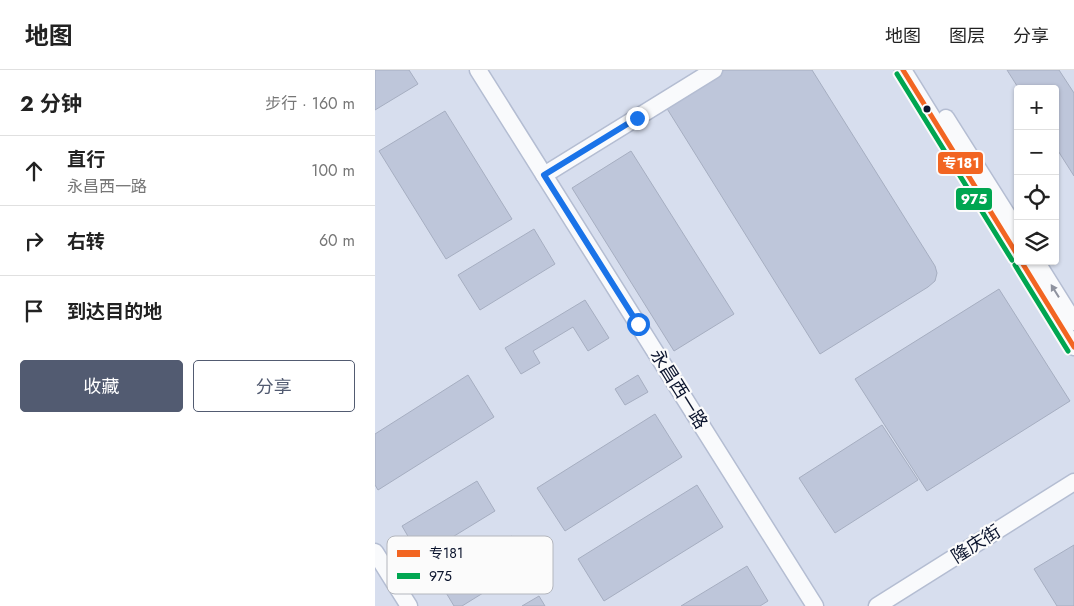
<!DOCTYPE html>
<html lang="zh">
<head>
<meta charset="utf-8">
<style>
  :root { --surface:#fff; --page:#f6f6f6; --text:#222; --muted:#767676; --line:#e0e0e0; --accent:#525b71 }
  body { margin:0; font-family:Jost,"Noto Sans SC",sans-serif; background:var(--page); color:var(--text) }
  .controls { position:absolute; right:15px; top:15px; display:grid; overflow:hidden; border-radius:5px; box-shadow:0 1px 4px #0004 }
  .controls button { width:45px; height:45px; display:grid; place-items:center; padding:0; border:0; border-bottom:1px solid var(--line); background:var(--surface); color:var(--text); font:25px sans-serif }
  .stop { position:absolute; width:15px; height:15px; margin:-11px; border:4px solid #1a73e8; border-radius:50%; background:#fff }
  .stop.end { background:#1a73e8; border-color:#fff; box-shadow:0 1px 5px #0008 }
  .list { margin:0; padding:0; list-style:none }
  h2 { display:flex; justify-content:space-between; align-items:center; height:65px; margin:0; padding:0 20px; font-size:21px }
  h2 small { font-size:16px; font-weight:400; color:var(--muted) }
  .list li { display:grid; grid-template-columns:32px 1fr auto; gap:15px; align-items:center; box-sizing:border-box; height:70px; padding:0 20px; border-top:1px solid var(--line) }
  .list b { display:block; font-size:19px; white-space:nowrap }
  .list p { margin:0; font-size:16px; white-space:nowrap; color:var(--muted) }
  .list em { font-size:16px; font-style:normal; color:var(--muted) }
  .actions { display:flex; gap:10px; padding:15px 20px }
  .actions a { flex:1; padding:11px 0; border:1px solid var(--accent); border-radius:5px; text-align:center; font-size:18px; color:var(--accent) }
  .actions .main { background:var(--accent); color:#fff }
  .icon { flex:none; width:28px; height:28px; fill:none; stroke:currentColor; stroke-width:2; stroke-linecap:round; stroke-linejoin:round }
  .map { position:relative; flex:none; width:699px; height:536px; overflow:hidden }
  header { display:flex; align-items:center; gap:30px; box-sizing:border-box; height:70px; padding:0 25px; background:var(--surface); border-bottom:1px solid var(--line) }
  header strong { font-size:24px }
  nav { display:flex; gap:28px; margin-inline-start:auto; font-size:18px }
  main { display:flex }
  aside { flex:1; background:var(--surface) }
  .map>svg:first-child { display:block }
  .building { fill:#bec6da; stroke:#a6aec1 }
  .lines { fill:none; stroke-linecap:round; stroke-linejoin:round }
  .minor-casing { stroke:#b4bdd2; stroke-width:19 }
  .minor { stroke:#f9fafc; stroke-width:16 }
  .bus-1-casing { stroke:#fbfbfb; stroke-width:9 }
  .bus-2-casing { stroke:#fbfbfb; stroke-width:9 }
  .bus-1 { stroke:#f26522; stroke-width:5 }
  .bus-2 { stroke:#00a651; stroke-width:5 }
  .oneway { fill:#8e929f }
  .route { stroke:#1a73e8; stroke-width:6 }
  .bus-dot { fill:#0b142d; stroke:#fbfbfb; stroke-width:2 }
  .labels { text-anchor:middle; stroke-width:4.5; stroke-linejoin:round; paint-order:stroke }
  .street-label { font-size:18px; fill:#0b142d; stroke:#fbfbfb }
  .key { fill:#fbfbfb; stroke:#b3b6bd; stroke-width:1 }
  .key-label { font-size:14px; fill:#0b142d }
  .line-badge { stroke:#fbfbfb; stroke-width:2 }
  .badge-label { font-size:14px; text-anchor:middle; font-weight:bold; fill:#fff }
</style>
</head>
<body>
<header>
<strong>地图</strong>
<nav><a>地图</a><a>图层</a><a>分享</a></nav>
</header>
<main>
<aside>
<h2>2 分钟<small>步行 · 160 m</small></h2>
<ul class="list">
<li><svg class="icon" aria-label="ahead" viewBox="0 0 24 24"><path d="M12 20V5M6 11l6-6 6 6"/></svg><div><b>直行</b><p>永昌西一路</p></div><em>100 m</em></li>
<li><svg class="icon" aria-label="right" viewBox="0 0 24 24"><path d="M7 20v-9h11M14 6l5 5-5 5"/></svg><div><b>右转</b></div><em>60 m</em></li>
<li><svg class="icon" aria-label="arrive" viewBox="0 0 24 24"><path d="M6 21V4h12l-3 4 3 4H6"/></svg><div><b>到达目的地</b></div></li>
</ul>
<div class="actions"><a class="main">收藏</a><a>分享</a></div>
</aside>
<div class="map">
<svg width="699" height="536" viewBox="0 0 699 536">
  <rect width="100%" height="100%" fill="#d7deee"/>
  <!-- building -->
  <g class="building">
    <path d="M0,0H34L43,14L0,40Z"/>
    <path d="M349,0H437L560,196L562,203L560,211L553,217L445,284L291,37Z"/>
    <path d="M632,0H684L699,23V106L680,76V19H644Z"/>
    <path d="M70,41L137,149L71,189L4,81Z"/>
    <path d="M256,81L359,244L299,281L197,118Z"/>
    <path d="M159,159L180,194L105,240L83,205Z"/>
    <path d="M624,219L695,331L552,421L480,309Z"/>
    <path d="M210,230L234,268L213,281L198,257L158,281L165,293L146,304L130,278Z"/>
    <path d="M93,305L119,347L3,420L0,415V364Z"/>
    <path d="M263,305L273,322L250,335L240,319Z"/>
    <path d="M280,344L307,387L190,461L162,418Z"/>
    <path d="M507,355L543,410L460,463L424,408Z"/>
    <path d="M102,411L120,441L45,487L27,456Z"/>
    <path d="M322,415L348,457L229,531L203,489Z"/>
    <path d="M137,466L155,494L87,536H79L64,511Z"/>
    <path d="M699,475V536H682L659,499Z"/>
    <path d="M372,496L393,531L385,536H306Z"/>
    <path d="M164,526L170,536H147Z"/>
  </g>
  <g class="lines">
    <!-- minor casing -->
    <g class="minor-casing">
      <g id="minor">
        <path d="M103,0L440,536"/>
        <path d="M528,0L643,186"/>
        <path d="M571,48L643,162"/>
        <path d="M169,105L339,0"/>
        <path d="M646,191L699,277"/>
        <path d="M661,191L699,252"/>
        <path d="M0,482L34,536"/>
        <path d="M502,536L699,412"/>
      </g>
    </g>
    <!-- minor -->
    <use href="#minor" class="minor"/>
    <!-- bus-1 casing -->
    <g class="bus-1-casing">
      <g id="bus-1">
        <path d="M528,0L643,186"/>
        <path d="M646,191L699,277"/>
      </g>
    </g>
    <!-- bus-2 casing -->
    <g class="bus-2-casing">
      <g id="bus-2">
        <path d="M522,4L637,190"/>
        <path d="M640,195L693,281"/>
      </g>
    </g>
    <!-- bus-1 -->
    <use href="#bus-1" class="bus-1"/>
    <!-- bus-2 -->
    <use href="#bus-2" class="bus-2"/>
  </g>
  <!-- one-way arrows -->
  <defs><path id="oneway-solid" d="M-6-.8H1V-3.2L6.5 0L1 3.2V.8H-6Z" transform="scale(1.25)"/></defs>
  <use class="oneway" href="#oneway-solid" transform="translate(680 221) rotate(-122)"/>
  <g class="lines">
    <!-- route -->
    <path class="route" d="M262,48L169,105L263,254"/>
  </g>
  <!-- markers -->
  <circle class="bus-dot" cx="552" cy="39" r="4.5"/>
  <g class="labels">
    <!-- street labels -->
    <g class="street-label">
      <text transform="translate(304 319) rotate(58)" y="6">永昌西一路</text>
      <text transform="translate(601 474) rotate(-32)" y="6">隆庆街</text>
    </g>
  </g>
  <!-- legend -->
  <rect x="12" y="466" width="166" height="58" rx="8" class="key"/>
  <rect x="22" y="480" width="23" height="7" fill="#f26522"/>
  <rect x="22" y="503" width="23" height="6" fill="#00a651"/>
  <g class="key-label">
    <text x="54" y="488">专181</text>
    <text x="54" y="511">975</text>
  </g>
  <g class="line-badge">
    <rect x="562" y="81" width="47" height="24" rx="5" fill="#f26522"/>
    <rect x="580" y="117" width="38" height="24" rx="5" fill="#00a651"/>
  </g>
  <g class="badge-label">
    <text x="586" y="98">专181</text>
    <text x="599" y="134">975</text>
  </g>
</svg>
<div class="controls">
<button>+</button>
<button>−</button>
<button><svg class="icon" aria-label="locate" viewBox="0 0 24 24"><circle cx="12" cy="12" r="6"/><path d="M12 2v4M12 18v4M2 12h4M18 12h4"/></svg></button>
<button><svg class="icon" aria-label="layers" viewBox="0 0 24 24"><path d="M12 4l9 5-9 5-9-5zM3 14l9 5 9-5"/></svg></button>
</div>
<div class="stop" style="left:263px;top:254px"></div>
<div class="stop end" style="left:262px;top:48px"></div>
</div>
</main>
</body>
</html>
